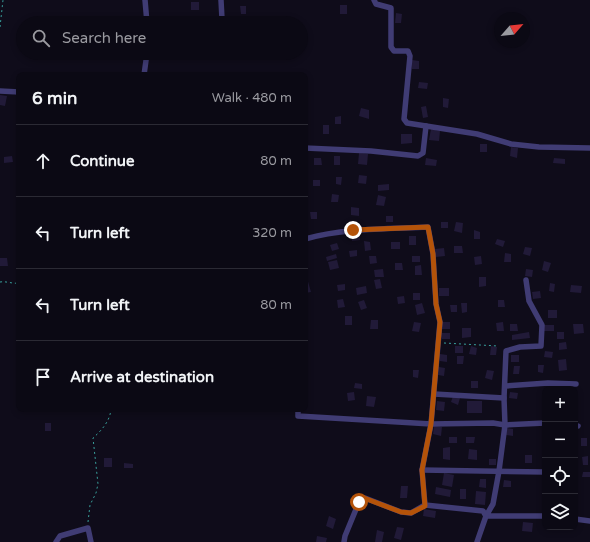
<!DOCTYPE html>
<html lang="en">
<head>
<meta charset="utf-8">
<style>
  :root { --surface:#0b0914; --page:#191722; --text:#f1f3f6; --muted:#9a9aa0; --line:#2b2a34 }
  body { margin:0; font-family:"Varela Round",sans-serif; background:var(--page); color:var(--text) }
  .controls { position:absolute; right:12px; bottom:12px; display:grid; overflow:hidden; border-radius:8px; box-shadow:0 2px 6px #0003 }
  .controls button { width:36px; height:36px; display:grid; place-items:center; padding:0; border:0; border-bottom:1px solid var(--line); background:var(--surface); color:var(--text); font:20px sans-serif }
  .compass { position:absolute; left:494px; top:12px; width:36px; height:36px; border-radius:50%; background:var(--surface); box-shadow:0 2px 6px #0003; rotate:62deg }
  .stop { position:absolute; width:12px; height:12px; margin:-9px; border:3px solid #b45309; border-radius:50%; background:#fff }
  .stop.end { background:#b45309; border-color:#fff; box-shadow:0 1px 4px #0008 }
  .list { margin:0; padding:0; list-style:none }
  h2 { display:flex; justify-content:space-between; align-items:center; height:52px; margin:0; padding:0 16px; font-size:17px }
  h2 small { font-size:13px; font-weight:400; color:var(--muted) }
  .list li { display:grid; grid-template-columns:26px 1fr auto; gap:12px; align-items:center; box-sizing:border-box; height:72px; padding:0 16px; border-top:1px solid var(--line) }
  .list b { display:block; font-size:15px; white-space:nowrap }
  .list em { font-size:13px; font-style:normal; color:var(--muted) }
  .icon { flex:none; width:22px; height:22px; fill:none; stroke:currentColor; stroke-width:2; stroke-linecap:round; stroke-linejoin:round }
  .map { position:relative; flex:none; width:590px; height:542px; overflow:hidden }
  .search { position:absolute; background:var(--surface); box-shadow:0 2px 6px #0003; left:16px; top:16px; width:292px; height:44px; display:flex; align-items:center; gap:10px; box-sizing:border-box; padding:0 14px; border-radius:22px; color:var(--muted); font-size:15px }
  .panel { position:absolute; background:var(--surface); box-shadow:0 2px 6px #0003; left:16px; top:72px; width:292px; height:340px; border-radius:8px }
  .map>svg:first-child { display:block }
  .building { fill:#211a38 }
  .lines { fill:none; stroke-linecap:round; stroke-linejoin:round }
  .path { stroke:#38a09c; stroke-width:1; stroke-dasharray:2 3; stroke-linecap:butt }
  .minor { stroke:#403c74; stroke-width:5.5 }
  .route { stroke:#b45309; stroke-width:5 }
</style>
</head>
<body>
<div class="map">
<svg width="590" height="542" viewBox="0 0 590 542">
  <rect width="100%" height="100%" fill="#0f0c1a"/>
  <!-- building -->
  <g class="building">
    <rect x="191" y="2" width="8" height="8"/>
    <rect x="340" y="5" width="7" height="9"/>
    <path d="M240,6H246V14H241Z"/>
    <path d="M396,13L402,14L401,23H395Z"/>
    <path d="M412,60L419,61V69H412Z"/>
    <path d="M419,82L428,83L427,89L418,88Z"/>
    <path d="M0,95L7,96L5,106L0,105Z"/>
    <path d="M443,98L449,99L448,108L443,107Z"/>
    <path d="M426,106L428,117L423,118L421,107Z"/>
    <path d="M361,108L369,110V119L359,116Z"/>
    <path d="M341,116V124H335V117Z"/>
    <rect x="323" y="125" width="6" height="9"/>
    <path d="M431,129L440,131L439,141L429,140Z"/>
    <path d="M401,134H412V143L401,144Z"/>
    <rect x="480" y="144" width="7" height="8"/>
    <path d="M511,147L518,148L517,158L510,156Z"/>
    <path d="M359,153L368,154L367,165L358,164Z"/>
    <path d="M12,156L13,162L4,163V157Z"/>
    <rect x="334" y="156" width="6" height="9"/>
    <path d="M314,158H321L322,165H314Z"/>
    <path d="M426,158L437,160L436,166L425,165Z"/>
    <path d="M554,158L565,159V164L553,163Z"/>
    <path d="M359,175L367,176L366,184L358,183Z"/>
    <path d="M336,177H342L341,185L336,184Z"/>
    <rect x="313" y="180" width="7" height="6"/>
    <path d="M389,184V190L378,191V185Z"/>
    <path d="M332,194L339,195L338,202H331Z"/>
    <path d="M378,195L386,197L384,206L376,205Z"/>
    <path d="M351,207L359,208V216L351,215Z"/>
    <path d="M310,212H317V219H311Z"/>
    <rect x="386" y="216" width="7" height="6"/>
    <rect x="441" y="222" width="7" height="6"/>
    <path d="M456,222L463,223L462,233L454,231Z"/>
    <path d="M474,230L480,232V239H474Z"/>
    <path d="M359,234L360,240L352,241L351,236Z"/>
    <rect x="409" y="236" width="7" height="9"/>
    <path d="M497,239L505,241L503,247L495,244Z"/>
    <path d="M364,241L370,242L371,250L365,251Z"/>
    <rect x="391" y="242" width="9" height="7"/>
    <path d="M337,243L339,249L332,251L330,245Z"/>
    <path d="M454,246H462L463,253H454Z"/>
    <path d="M525,247L532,248L530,256L523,254Z"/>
    <path d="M444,248L445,256L436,257L435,249Z"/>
    <path d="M357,250V256L350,257L349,251Z"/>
    <path d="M505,253L511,254V262H504Z"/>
    <path d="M336,254L337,258L327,261L326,257Z"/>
    <path d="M369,256H376L377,263L370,264Z"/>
    <rect x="412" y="256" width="8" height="6"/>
    <path d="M481,256L482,264L475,265L474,257Z"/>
    <path d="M0,258H7L8,266H0Z"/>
    <path d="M337,260L339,268L330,270L328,262Z"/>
    <path d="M544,261L551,263L548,272L542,270Z"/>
    <path d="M395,263H402L403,270H395Z"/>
    <path d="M421,265L422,275H415V266Z"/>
    <path d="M383,269L384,277H375L374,270Z"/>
    <path d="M526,269L533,270L532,277L525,276Z"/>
    <path d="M305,271L311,292L305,293Z"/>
    <path d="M479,277H486V286L479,287Z"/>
    <path d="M380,279L382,288L376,289L374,280Z"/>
    <path d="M550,283L555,284L554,292L549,291Z"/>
    <path d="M345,284V290L338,291L337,285Z"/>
    <path d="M571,285L582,286L581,293L570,292Z"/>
    <path d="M366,286L367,293L357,295L356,288Z"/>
    <rect x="439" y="288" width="10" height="8"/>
    <path d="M540,291L541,298L533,299L532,292Z"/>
    <rect x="413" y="293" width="7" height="7"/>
    <path d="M404,296L405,303L398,304L397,297Z"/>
    <path d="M343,299L345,307L338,308L337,300Z"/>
    <path d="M364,300L367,308L361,310L358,302Z"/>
    <path d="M498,300H504L505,307H498Z"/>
    <path d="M422,303L425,313L417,315L415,305Z"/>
    <path d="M461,303H467V312L462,313Z"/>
    <path d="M450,305H457V312H451Z"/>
    <rect x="548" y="310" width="9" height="8"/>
    <rect x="345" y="316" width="7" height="9"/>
    <path d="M371,320H378V329H370Z"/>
    <path d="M414,322L421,323L419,332L412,331Z"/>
    <rect x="442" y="322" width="8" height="7"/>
    <path d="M503,322L504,331H497L496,323Z"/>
    <path d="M510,324H517L518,331H510Z"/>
    <path d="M573,324H583L584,333L574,334Z"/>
    <rect x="544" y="325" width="10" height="6"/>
    <path d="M462,328H471V337L462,338Z"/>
    <path d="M529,332L530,338L512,340V335Z"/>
    <rect x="557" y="332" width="7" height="7"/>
    <rect x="442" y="333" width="8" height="6"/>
    <path d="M566,342L567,349L559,350V343Z"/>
    <rect x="455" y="346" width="8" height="7"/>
    <path d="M471,346L477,348L476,355L469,354Z"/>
    <path d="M491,346L497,347L496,355H490Z"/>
    <path d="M545,351L553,352L552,358L544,357Z"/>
    <path d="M440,354L447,355V362L440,361Z"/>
    <rect x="511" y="355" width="8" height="7"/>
    <path d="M457,356H464L463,364H457Z"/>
    <path d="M566,359L567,370L559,371L558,360Z"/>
    <path d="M538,365H544L543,373L538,372Z"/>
    <path d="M514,366H520L519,374H513Z"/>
    <path d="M439,367L445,368L444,376L438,375Z"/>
    <path d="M413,370H419L418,378L413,377Z"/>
    <path d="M487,370L494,371L492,380L485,378Z"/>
    <rect x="471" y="381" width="7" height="7"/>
    <path d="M355,383L362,384V389L354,388Z"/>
    <path d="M354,392L355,400L348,401L347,393Z"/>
    <path d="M510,392L518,393L517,399L509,398Z"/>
    <path d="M367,396L376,397L374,407L366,406Z"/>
    <path d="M453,396L460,398L458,405L451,402Z"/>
    <path d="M437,401L445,402L444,411L436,410Z"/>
    <rect x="467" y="401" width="15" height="12"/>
    <rect x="45" y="423" width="6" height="8"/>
    <path d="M434,426L442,427L441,436L433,434Z"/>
    <path d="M506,428L513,429V436L506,435Z"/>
    <rect x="449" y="437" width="8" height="6"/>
    <path d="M466,437H475L474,443H466Z"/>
    <rect x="581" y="438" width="6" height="8"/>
    <path d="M450,447V460L443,459V448Z"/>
    <path d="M469,449L477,450V460L468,459Z"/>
    <rect x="525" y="455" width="7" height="8"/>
    <path d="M588,456V465H583L582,457Z"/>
    <rect x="104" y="458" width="8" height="9"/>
    <rect x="489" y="459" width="7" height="6"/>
    <path d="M124,463L133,464V468H124Z"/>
    <path d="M583,472H590V477H582Z"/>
    <path d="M444,473L454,475L452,487L442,485Z"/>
    <path d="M480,479H486V488L479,487Z"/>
    <path d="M504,480L511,481V487H503Z"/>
    <path d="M401,486H408L407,498H400Z"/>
    <path d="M436,487L451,490L450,497L435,494Z"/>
    <rect x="460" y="489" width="6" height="10"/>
    <path d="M476,491L486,492L485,505L475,504Z"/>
    <path d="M424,509L436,511L435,518L423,516Z"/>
    <path d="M329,516L336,519L333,529L326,526Z"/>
    <path d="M523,522L533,523L532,532L522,531Z"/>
    <path d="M397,527L404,528L401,540L394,538Z"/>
    <path d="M377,530L384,532L382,542H375Z"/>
    <path d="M317,536L327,538L326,542H316Z"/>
  </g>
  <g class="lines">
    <!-- path -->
    <g class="path">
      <path d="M0,27L3,0"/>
      <path d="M0,282C7,281 12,284 19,283"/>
      <path d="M444,343L498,346"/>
      <path d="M88,522L90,505L96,493L98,484L93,438C102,430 110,421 111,409"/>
    </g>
    <!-- minor -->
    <g class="minor">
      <path d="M145,0L147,23"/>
      <path d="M374,0L376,4L391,8V47L394,51H408L410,56L404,119L407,123L426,126"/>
      <path d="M147,20L222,19L221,0"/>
      <path d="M144,75L147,53"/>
      <path d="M0,91L19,92"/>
      <path d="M305,148L371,151L418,156L423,153L426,126L477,134L511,144L539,147L590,148"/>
      <path d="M305,239C345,228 386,229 428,227L433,254L436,304L440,322L431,424L493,423L505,425L545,423"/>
      <path d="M526,280L529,301L542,325L541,346L520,347L506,351L504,398L505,425L499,471L493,504L486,516H545"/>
      <path d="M505,386L548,383L576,384"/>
      <path d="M434,394L504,398"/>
      <path d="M298,409V416L431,424L422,470L425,505L483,511L486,516L477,542"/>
      <path d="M575,425L578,426"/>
      <path d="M422,470L545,472"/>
      <path d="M575,519L590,521"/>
      <path d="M56,542L60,536L88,528L91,542"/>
      <path d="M344,542L345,536L359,502L365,498L401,512L411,513L425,505"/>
    </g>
  </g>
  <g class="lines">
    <!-- route -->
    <path class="route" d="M353,230L428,227L433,254L436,304L440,322L431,424L422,470L425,506L411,513L401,512L364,498L359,502"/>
  </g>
</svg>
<div class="controls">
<button>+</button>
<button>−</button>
<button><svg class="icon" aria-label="locate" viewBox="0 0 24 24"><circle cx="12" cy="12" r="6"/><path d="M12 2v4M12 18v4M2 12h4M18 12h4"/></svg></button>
<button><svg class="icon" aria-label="layers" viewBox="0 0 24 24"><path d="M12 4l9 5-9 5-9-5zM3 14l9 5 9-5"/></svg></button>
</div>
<svg class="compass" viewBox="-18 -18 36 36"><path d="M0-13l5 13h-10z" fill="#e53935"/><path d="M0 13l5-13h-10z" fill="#9a9aa0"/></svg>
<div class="stop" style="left:359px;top:502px"></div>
<div class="stop end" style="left:353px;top:230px"></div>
<div class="search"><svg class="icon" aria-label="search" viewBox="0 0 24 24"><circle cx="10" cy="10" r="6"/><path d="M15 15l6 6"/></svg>Search here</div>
<section class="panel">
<h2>6 min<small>Walk · 480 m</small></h2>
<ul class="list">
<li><svg class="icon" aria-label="ahead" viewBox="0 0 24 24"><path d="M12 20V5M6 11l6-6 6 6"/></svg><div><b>Continue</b></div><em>80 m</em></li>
<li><svg class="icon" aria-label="left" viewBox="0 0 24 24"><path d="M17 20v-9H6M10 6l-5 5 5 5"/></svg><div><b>Turn left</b></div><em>320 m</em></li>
<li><svg class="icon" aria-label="left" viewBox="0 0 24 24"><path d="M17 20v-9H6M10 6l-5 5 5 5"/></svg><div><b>Turn left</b></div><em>80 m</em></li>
<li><svg class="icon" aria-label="arrive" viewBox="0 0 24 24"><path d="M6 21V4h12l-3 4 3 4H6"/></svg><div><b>Arrive at destination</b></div></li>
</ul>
</section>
</div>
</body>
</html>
